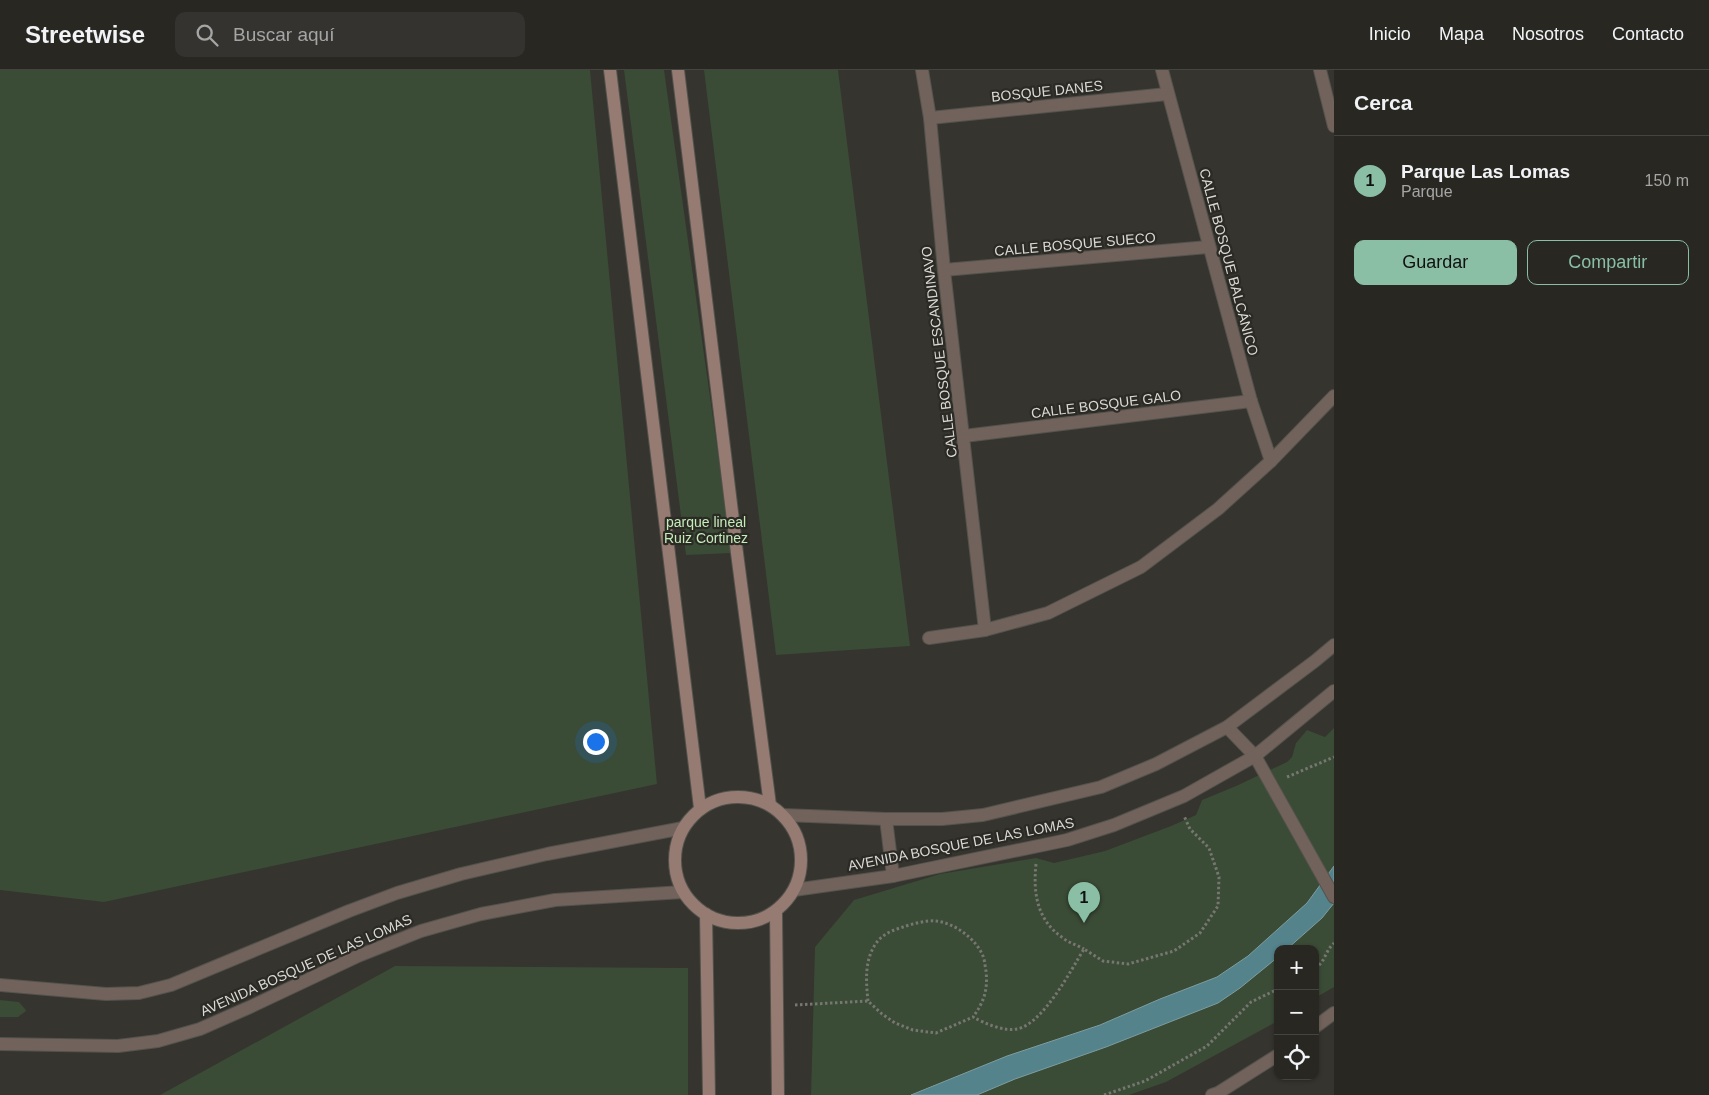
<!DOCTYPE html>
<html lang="es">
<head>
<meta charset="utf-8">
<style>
  :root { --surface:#282722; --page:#34332f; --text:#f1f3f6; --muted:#a5a5a5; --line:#444440; --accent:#8abfa5 }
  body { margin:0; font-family:Arial,sans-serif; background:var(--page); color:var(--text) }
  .controls { position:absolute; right:15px; bottom:15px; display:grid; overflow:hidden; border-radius:10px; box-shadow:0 1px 4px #0004 }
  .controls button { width:45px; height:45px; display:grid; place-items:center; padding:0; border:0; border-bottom:1px solid var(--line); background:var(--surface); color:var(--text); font:25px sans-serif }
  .you { position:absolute; left:595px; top:671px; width:18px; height:18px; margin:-12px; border:4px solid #fff; border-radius:50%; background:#1a73e8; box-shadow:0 0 0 8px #1a73e833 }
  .badge { display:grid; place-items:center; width:32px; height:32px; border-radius:50%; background:var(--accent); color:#111; font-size:16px; font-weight:700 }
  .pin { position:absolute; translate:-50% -41px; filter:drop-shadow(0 1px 2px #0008) }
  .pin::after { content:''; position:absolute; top:26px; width:18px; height:15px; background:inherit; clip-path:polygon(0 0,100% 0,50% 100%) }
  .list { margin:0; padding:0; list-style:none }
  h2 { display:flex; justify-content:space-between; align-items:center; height:65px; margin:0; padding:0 20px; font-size:21px }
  h2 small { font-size:16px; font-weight:400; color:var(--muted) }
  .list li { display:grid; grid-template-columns:32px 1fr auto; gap:15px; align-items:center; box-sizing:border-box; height:90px; padding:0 20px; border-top:1px solid var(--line) }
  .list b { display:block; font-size:19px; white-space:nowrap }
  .list p { margin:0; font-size:16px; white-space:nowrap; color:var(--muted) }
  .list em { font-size:16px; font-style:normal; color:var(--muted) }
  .actions { display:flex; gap:10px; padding:15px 20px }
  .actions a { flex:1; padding:11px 0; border:1px solid var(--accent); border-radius:10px; text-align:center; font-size:18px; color:var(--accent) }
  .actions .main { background:var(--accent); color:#111 }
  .icon { flex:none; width:28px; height:28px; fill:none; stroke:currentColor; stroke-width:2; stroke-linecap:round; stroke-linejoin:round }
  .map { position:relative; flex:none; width:1334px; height:1025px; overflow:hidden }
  header { display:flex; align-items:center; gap:30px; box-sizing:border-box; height:70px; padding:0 25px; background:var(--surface); border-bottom:1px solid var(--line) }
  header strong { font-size:24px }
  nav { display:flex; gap:28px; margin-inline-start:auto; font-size:18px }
  .search { width:350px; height:45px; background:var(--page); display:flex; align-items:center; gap:12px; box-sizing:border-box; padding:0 18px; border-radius:10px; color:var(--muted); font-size:19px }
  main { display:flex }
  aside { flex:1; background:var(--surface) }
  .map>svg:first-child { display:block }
  .green { fill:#3a4b36 }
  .water { fill:#55838b; stroke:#7d9da1 }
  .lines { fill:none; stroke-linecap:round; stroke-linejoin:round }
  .minor-casing { stroke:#53524c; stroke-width:14 }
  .tertiary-casing { stroke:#53524c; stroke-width:14 }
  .secondary-casing { stroke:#53524c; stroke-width:14 }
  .path { stroke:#777670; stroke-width:3; stroke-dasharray:2.5 2.5; stroke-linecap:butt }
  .minor { stroke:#72625c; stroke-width:12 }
  .tertiary { stroke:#72625c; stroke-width:12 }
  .secondary { stroke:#957b72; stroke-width:12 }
  .labels { text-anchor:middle; stroke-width:4.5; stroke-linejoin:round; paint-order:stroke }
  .street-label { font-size:14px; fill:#dad9d5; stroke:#2b2a24 }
  .park-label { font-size:14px; fill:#c4edba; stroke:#2b2a24 }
</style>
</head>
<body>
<header>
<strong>Streetwise</strong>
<div class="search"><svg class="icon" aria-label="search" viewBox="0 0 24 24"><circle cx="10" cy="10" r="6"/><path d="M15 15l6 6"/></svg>Buscar aquí</div>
<nav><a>Inicio</a><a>Mapa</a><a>Nosotros</a><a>Contacto</a></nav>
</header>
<main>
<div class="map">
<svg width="1334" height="1025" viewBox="0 0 1334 1025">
  <rect width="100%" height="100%" fill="#35342e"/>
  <!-- green -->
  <g class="green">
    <path d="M0,0H590L657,714L104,832L0,820Z"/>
    <path d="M624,0H664L732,483L686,485Z"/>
    <path d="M704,0H838L910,576L776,585Z"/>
    <path d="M1334,658V917L1315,928V879H1278V951L1166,1012L1129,1025H811L815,877L854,830L940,804L1036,788L1054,793L1105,781L1171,756L1196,745L1202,730L1236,716L1287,692L1292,687L1296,673L1307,660L1325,667Z"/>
    <path d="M395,896L688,898V1025H160Z"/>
    <path d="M0,930L19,932L25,939L26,941L18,947H0Z"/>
  </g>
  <!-- water -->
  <path class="water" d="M1334,796V833L1322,848L1287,879H1278V887L1240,918L1218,933L1106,977L1015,1009L977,1025H911L1007,986L1100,955L1160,929L1217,907L1248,886L1307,833Z"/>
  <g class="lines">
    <!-- minor casing -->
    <g class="minor-casing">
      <g id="minor">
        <path d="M922,0L930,48L944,200L985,560"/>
        <path d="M1162,0L1251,331L1271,391"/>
        <path d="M1320,0L1334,56"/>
        <path d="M930,48L1167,24"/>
        <path d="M944,200L1208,177"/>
        <path d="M964,366L1251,331"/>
        <path d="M929,568L985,560L1048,543L1141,497L1218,439L1271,391L1334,326"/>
        <path d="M1227,657L1255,686L1334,827"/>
        <path d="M1315,957L1334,943"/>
        <path d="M1212,1025L1218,1023L1278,985"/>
      </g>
    </g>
    <!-- tertiary casing -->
    <g class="tertiary-casing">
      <g id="tertiary">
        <path d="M783,745L886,749H942L983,745L1101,717L1156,694L1227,657L1315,591L1334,575"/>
        <path d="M886,749L893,806"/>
        <path d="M794,820L893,806L1067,770L1114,755L1184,726L1255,686L1334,621"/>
        <path d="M0,915L106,924L139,923L171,915L349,841L397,823L461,804L547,784L683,758"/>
        <path d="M0,974L118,976L158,971L200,959L250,937L358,886L421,861L481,844L555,830L683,822"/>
      </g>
    </g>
    <!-- secondary casing -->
    <g class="secondary-casing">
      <g id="secondary">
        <path d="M610,0L700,738"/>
        <path d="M678,0L737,483L770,735"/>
        <circle cx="738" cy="790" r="63"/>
        <path d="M776,842L778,1025"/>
        <path d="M706,844L709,1025"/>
      </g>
    </g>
    <!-- path -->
    <g class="path">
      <path d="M1287,707L1334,687"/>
      <path d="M1036,794C1033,824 1037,850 1063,868C1069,873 1077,875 1084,879"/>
      <path d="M1315,898C1325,893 1325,881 1334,873"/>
      <path d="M868,931C866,912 864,889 877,872C883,864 893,860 903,857C912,854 926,850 936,851C955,853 976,869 983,886C985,891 985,897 986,901C988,920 984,932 973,947"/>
      <path d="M795,935L868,931L882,944L895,953L913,960L936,963L973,947C984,953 1004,962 1017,959C1043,954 1071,900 1084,879L1103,891L1128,894L1174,881L1200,863L1218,836L1219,807L1209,778L1190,759L1184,746"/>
      <path d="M1104,1025L1145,1011L1207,976L1251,932L1278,919"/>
    </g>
    <!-- minor -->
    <use href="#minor" class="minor"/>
    <!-- tertiary -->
    <use href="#tertiary" class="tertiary"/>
    <!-- secondary -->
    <use href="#secondary" class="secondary"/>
  </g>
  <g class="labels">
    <!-- street labels -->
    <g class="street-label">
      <text transform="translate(1047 21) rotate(-6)" y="5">BOSQUE DANES</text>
      <text transform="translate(1075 174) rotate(-5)" y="5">CALLE BOSQUE SUECO</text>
      <text transform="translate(1229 192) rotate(75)" y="5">CALLE BOSQUE BALCÁNICO</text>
      <text transform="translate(939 282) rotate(-97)" y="5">CALLE BOSQUE ESCANDINAVO</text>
      <text transform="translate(1106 334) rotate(-7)" y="5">CALLE BOSQUE GALO</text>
      <text transform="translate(961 774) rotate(-11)" y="5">AVENIDA BOSQUE DE LAS LOMAS</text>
      <text transform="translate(306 895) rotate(-24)" y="5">AVENIDA BOSQUE DE LAS LOMAS</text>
    </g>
    <!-- park labels -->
    <g class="park-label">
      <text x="706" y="457">parque lineal<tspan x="706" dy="16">Ruiz Cortinez</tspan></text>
    </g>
  </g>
</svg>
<div class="controls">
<button>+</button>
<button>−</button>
<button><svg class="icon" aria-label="locate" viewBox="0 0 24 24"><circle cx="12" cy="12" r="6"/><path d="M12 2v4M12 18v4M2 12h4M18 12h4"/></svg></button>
</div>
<div class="you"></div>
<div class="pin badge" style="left:1084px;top:853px">1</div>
</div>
<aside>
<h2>Cerca<small></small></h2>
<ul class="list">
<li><span class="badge">1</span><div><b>Parque Las Lomas</b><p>Parque</p></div><em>150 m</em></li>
</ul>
<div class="actions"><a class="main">Guardar</a><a>Compartir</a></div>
</aside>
</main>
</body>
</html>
